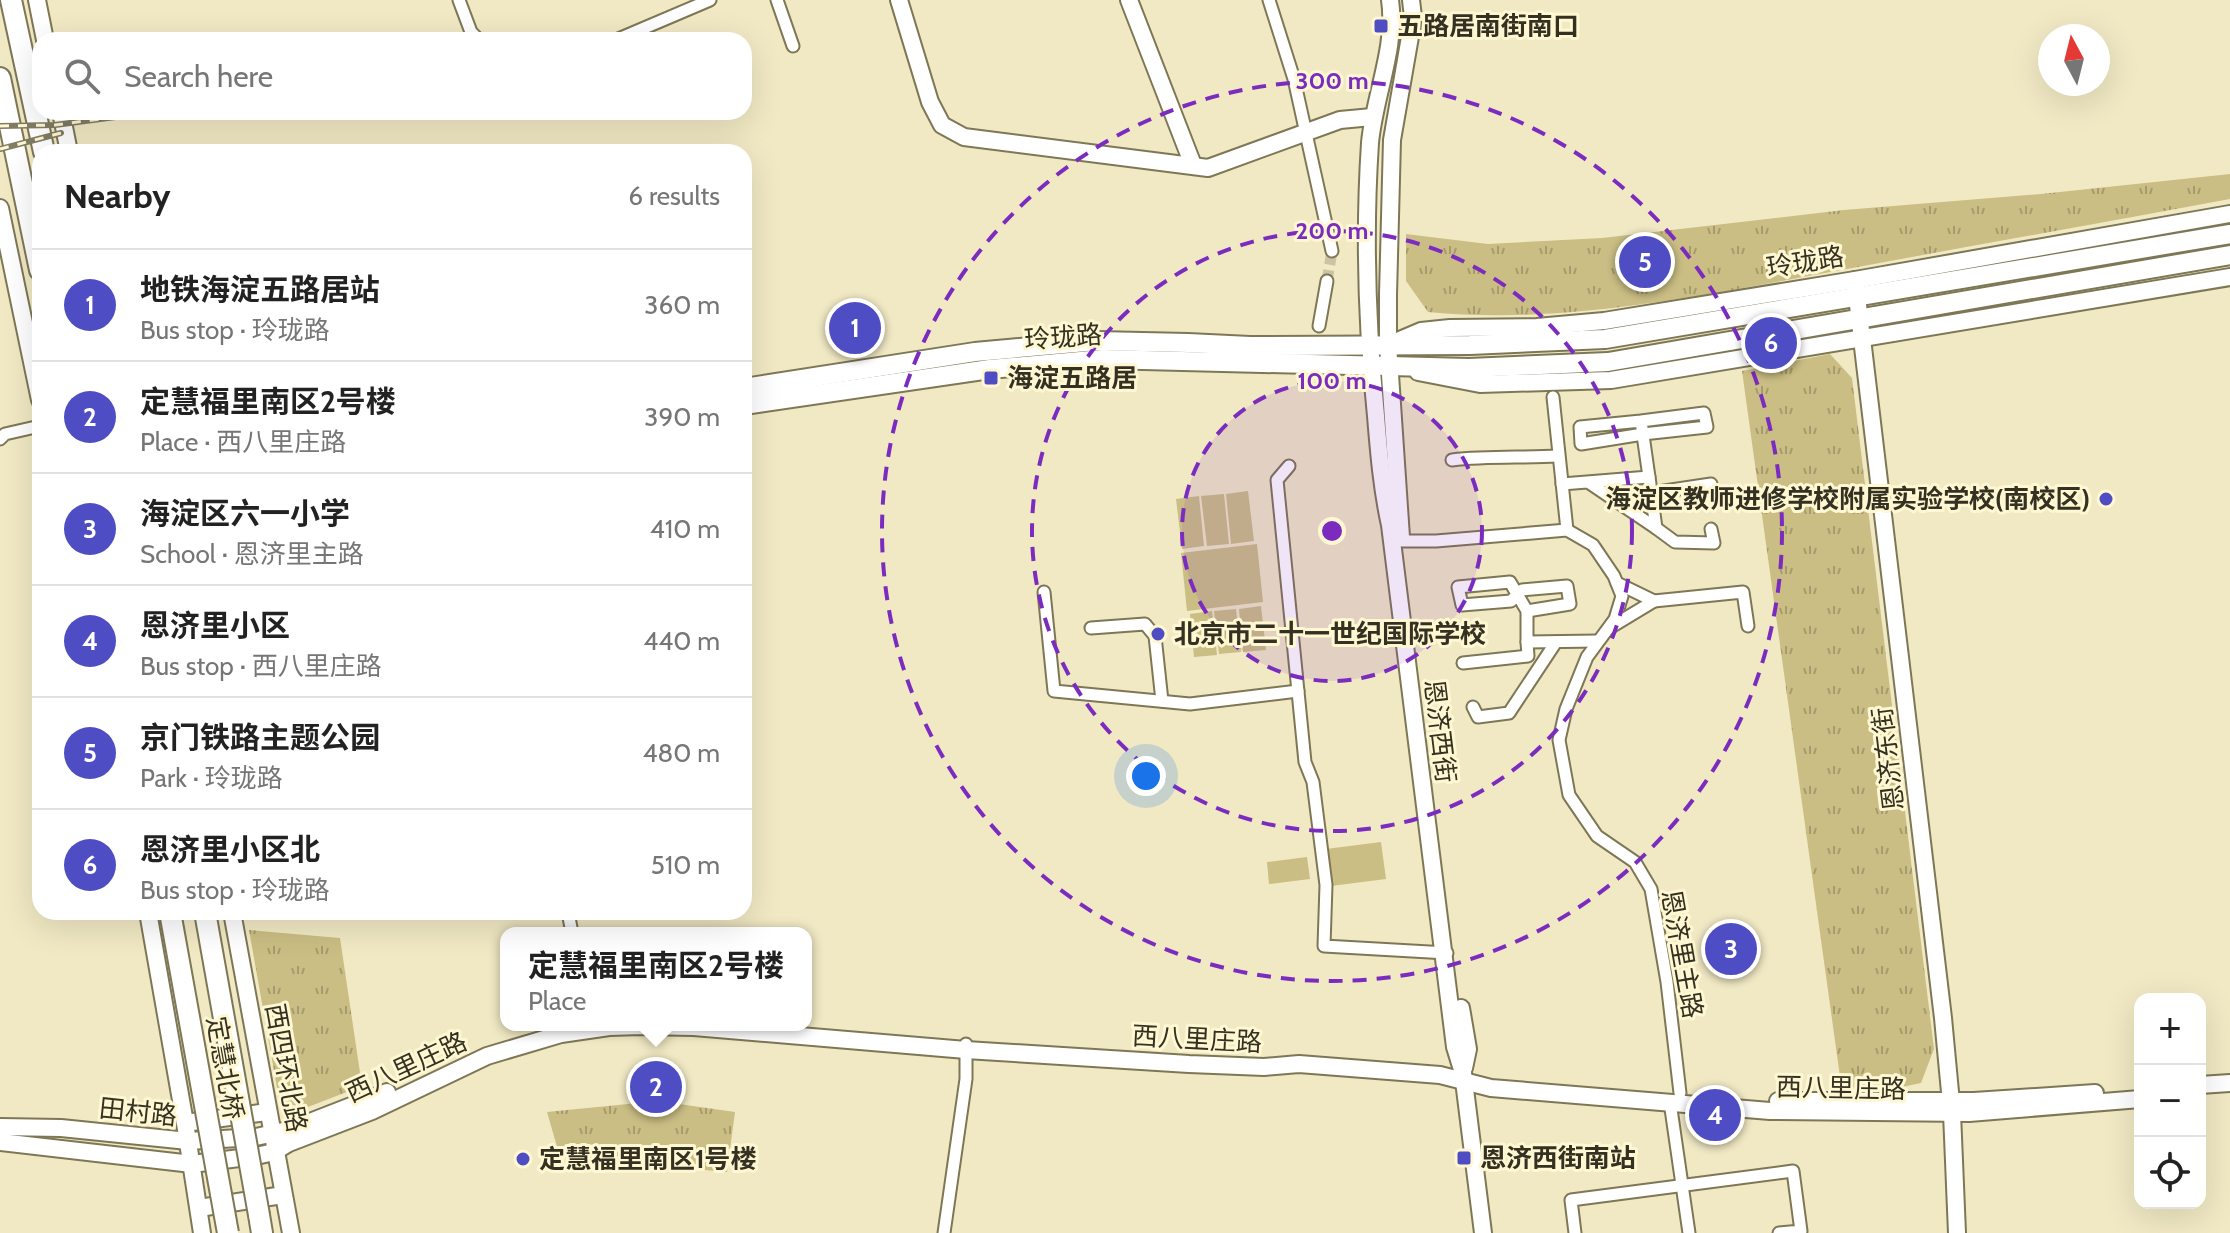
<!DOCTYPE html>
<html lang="en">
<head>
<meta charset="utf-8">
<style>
  :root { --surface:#fff; --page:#f2f2f2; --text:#222; --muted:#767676; --line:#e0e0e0; --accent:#4e4dc3 }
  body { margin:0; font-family:Cabin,"Noto Sans SC",sans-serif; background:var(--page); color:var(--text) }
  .controls { position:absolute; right:24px; bottom:24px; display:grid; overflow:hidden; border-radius:16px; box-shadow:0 8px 32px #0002 }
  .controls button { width:72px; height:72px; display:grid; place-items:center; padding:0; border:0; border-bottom:2px solid var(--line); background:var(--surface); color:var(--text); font:40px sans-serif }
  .compass { position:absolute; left:2038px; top:24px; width:72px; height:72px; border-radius:50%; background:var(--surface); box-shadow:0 8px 32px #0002; rotate:353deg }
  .you { position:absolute; left:1146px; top:776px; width:28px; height:28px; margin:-20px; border:6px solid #fff; border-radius:50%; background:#1a73e8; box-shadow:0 0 0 12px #1a73e833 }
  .badge { display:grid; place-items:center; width:52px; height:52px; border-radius:50%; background:var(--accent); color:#fff; font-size:26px; font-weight:700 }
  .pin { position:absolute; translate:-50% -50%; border:4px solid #fff; box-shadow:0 2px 8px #0006 }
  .popup { position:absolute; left:500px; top:927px; width:312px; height:104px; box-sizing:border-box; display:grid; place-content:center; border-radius:16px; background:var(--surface); filter:drop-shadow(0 2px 6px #0005); font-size:26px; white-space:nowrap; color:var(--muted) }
  .popup b { font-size:30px; color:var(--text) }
  .popup::after { content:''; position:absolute; left:50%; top:100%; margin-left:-16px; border:16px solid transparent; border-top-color:var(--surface) }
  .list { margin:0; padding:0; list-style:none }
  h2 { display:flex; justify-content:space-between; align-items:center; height:104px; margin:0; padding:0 32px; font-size:34px }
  h2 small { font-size:26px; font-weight:400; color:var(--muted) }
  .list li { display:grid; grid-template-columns:52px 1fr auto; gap:24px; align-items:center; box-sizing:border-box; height:112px; padding:0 32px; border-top:2px solid var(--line) }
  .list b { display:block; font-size:30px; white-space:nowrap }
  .list p { margin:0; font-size:26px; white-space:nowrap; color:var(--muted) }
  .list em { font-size:26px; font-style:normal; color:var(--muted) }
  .icon { flex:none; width:44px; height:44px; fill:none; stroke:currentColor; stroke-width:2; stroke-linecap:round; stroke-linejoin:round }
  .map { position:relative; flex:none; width:2230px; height:1233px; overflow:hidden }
  .search { position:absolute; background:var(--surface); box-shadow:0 8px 32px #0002; left:32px; top:32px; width:720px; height:88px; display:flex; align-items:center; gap:20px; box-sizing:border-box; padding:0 28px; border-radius:24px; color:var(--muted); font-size:30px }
  .panel { position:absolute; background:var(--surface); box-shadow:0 8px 32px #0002; left:32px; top:144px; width:720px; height:776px; border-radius:24px }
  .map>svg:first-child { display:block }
  .grass { fill:#cabe84 }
  .park { fill:url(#park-tufts) }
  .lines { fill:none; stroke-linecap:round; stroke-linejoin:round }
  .street-tunnel { stroke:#cbc4a4; stroke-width:11; stroke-dasharray:11 5.5; stroke-linecap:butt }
  .street-casing { stroke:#7e7755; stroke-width:15 }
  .secondary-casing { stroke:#7e7755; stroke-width:20 }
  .primary-casing { stroke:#7e7755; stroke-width:22 }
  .highway-casing { stroke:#7e7755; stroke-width:24 }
  .street { stroke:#fff; stroke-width:11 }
  .secondary { stroke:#fff; stroke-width:16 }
  .primary { stroke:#fff; stroke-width:18 }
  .highway { stroke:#fff; stroke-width:20 }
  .rail-casing { stroke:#817c64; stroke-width:6 }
  .rail { stroke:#fef7d1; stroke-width:3; stroke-dasharray:9; stroke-linecap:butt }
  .highway-bridge-casing { stroke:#7e7755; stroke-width:24; stroke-linecap:butt }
  .highway-bridge { stroke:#fff; stroke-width:20 }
  .ring { fill:none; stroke:#7b2cbf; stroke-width:4; stroke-dasharray:14 10 }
  .poi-dot { fill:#4e4dc3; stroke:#fef7d1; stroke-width:3 }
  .labels { text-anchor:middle; stroke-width:6; stroke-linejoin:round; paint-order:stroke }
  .poi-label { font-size:26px; font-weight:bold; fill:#343122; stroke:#fef7d1; text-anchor:start }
  .street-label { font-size:26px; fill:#343122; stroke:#fef7d1 }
  .centre { fill:#7b2cbf; stroke:#fef7d1; stroke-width:4 }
  .ring-label { font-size:24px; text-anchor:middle; font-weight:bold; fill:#7b2cbf; stroke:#fef7d1; stroke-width:6; stroke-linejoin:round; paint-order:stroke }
</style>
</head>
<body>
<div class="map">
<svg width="2230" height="1233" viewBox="0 0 2230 1233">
  <defs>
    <pattern id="park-tufts" width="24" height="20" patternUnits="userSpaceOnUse" patternTransform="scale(2)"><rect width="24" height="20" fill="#cabe84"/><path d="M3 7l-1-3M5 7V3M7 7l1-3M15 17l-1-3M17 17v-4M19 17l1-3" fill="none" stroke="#a59b6c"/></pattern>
  </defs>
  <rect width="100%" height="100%" fill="#f1e9c4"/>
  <!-- grass -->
  <g class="grass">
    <path d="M1248,491L1254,541L1231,544L1226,494Z"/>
    <path d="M1224,494L1229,544L1207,546L1201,496Z"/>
    <path d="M1199,496L1204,546L1182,549L1176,499Z"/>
    <path d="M1257,544L1263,602L1187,611L1181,553Z"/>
    <path d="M1261,606L1266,650L1243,652L1239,609Z"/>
    <path d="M1236,609L1241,652L1219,654L1214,611Z"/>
    <path d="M1212,611L1217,655L1194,657L1190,614Z"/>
    <path d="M1381,842L1386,879L1331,886L1326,849Z"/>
    <path d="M1307,857L1310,879L1269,884L1267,862Z"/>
  </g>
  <!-- park -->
  <g class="park">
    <path d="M2230,174V199C2095,224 1960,248 1825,273C1695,297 1560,325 1428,312L1406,281V234L1488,244L1602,238L1844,210L2041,194Z"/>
    <path d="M1830,354L1852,378L1934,1049L1921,1083L1874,1093L1841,1084L1742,371Z"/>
    <path d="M249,930L340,938L362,1086L303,1109L279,1099Z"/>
    <path d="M658,1101L735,1112L727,1172L560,1157L547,1112Z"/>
  </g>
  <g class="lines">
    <!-- street-tunnel -->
    <path class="street-tunnel" d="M1327,281L1332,251"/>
    <!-- street casing -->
    <g class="street-casing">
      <g id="street">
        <path d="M459,0L471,32L479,40"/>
        <path d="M777,0L793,46"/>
        <path d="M1269,0L1294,79L1332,251"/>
        <path d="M616,40L710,0"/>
        <path d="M1319,326L1327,281"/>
        <path d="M1553,397L1567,530"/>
        <path d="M1641,421L1580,427L1581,444L1643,434L1707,427L1704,413L1641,421L1649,477"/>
        <path d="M0,439L5,434L40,426"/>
        <path d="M1452,460C1488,456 1522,458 1558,456"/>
        <path d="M1289,466L1277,480L1305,762L1313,782L1326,885L1324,946L1447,953"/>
        <path d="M1562,484L1649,477L1656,528L1588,482"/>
        <path d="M1651,493L1711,484"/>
        <path d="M1656,528L1675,542L1714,543L1711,529"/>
        <path d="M1402,541H1436L1567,530L1593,545L1614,576L1622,596L1615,619L1587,657L1566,709L1559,740L1569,795L1597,836L1635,862L1651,889L1667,982L1680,1093"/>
        <path d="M1044,592L1054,691L1190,704L1298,691"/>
        <path d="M1654,601L1743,592L1748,626"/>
        <path d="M1527,611L1510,582L1458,587L1462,605L1511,601L1522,590L1567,586L1570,604L1527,611V642L1598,641"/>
        <path d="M1611,627L1654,601L1617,583"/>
        <path d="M1091,628L1145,624L1155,636L1162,701"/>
        <path d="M1463,663L1528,656L1527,642"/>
        <path d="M1473,707L1478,717L1509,713L1556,642"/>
        <path d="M568,912L572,933"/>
        <path d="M1670,1102L1689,1233"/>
        <path d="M944,1233L966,1079V1044"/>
        <path d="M1575,1233L1571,1200L1793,1171L1801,1231L1779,1233"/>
      </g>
    </g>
    <!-- secondary casing -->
    <g class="secondary-casing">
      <g id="secondary">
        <path d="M37,0L45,40"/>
        <path d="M899,0L930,102L942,125L964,137L1208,168L1340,120L1372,117"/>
        <path d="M1129,0L1193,165"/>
        <path d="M1390,0C1397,46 1374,97 1370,143C1364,234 1367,327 1376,416C1379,453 1382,489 1390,525L1455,1047L1463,1073L1483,1233"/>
        <path d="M61,112L69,152"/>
        <path d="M0,208L40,400"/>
        <path d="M1855,280L1943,1018L1952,1113L1957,1233"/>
        <path d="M1388,345L1421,331L1450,328L1537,327L1604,321L1855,280L2230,214"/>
        <path d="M1418,372L1480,384L1611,380L2230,277"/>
        <path d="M1401,537L1388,345V295L1392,140L1411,31L1413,17L1411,0"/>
        <path d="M148,912L185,1123L202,1233"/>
        <path d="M232,912L291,1233"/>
        <path d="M1461,1008L1468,1049L1464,1068"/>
        <path d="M2200,1085L2230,1083"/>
        <path d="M1778,1101H1974L2095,1093"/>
        <path d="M185,1123L267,1112"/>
        <path d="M0,1127L61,1128L188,1141L256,1137L292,1129L387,1092"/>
        <path d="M0,1142L192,1164L256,1156L274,1152L289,1143L372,1111L487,1056L561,1034L609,1027L641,1026L694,1027L966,1050L1189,1064L1264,1067L1299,1064L1440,1075L1491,1088L1770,1111L1969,1113L2140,1099"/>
        <path d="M199,1208L283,1195"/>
      </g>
    </g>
    <!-- primary casing -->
    <g class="primary-casing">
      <g id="primary">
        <path d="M744,388L975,352L1097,341L1188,343L1250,346L1470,345L1605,339L2230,234"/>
        <path d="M744,405L990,369L1103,359L1469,368L1608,362L2230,255"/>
      </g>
    </g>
    <!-- highway casing -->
    <g class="highway-casing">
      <g id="highway">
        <path d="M11,0L44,152"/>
        <path d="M0,78L40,270"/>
        <path d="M259,1215L262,1233"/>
      </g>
    </g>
    <!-- street -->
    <use href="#street" class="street"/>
    <!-- secondary -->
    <use href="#secondary" class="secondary"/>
    <!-- primary -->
    <use href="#primary" class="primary"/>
    <!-- highway -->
    <use href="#highway" class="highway"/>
    <!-- rail casing -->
    <g class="rail-casing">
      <g id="rail">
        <path d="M0,126L55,125L153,112"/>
        <path d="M0,149L61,133"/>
      </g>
    </g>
    <!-- rail -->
    <use href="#rail" class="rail"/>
    <!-- highway-bridge casing -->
    <g class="highway-bridge-casing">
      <g id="highway-bridge">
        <path d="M170,912L228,1233"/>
        <path d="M205,912L259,1215"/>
      </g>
    </g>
    <!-- highway-bridge -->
    <use href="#highway-bridge" class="highway-bridge"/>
  </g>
  <!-- distance rings -->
  <circle cx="1332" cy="531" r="150" fill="#7b2cbf" fill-opacity=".12"/>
  <g class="ring">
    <circle cx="1332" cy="531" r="150"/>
    <circle cx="1332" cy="531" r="300"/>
    <circle cx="1332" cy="531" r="450"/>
  </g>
  <!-- markers -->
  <g class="poi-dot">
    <rect x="1373" y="18" width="16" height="16" rx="4"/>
    <rect x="983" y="370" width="16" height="16" rx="4"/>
    <circle cx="2106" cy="499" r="8"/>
    <circle cx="1158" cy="634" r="8"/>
    <rect x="1456" y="1150" width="16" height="16" rx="4"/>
    <circle cx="523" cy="1159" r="8"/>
  </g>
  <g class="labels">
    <!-- poi labels -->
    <g class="poi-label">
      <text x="1397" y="35">五路居南街南口</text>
      <text x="1007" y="387">海淀五路居</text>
      <text x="2090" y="508" text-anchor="end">海淀区教师进修学校附属实验学校(南校区)</text>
      <text x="1174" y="643">北京市二十一世纪国际学校</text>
      <text x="1480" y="1167">恩济西街南站</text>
      <text x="539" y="1168">定慧福里南区1号楼</text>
    </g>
    <!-- street labels -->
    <g class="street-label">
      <text transform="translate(1805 262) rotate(-9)" y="9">玲珑路</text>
      <text transform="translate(1063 337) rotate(-4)" y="9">玲珑路</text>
      <text transform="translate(1440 731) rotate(83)" y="9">恩济西街</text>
      <text transform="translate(1888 759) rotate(-97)" y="9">恩济东街</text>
      <text transform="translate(1682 954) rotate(80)" y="9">恩济里主路</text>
      <text transform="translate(1197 1039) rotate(3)" y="9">西八里庄路</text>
      <text transform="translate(406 1067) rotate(-25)" y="9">西八里庄路</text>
      <text transform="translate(225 1068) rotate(80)" y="9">定慧北桥</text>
      <text transform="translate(286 1068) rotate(80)" y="9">西四环北路</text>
      <text transform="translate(1841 1088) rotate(1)" y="9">西八里庄路</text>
      <text transform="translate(138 1112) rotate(6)" y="9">田村路</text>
    </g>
  </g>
  <circle cx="1332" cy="531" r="12" class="centre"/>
  <g class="ring-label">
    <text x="1332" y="89">300 m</text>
    <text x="1332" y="239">200 m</text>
    <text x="1332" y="389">100 m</text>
  </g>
</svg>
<div class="controls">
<button>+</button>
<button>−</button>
<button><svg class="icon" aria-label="locate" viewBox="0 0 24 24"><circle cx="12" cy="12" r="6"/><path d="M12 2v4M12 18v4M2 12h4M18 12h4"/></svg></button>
</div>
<svg class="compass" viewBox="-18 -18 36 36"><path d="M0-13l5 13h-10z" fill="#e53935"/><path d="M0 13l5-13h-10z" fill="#767676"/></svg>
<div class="you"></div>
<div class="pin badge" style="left:855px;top:328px">1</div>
<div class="pin badge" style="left:656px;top:1087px">2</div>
<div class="popup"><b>定慧福里南区2号楼</b>Place</div>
<div class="pin badge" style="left:1731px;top:949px">3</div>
<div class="pin badge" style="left:1715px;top:1115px">4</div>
<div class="pin badge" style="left:1645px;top:262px">5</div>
<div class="pin badge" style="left:1771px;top:343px">6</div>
<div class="search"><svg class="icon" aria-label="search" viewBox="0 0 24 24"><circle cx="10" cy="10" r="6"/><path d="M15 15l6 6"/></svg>Search here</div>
<section class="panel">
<h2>Nearby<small>6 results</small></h2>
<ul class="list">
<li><span class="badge">1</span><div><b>地铁海淀五路居站</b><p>Bus stop · 玲珑路</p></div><em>360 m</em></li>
<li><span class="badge">2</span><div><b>定慧福里南区2号楼</b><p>Place · 西八里庄路</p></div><em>390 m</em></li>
<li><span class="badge">3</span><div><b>海淀区六一小学</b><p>School · 恩济里主路</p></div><em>410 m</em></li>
<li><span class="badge">4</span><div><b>恩济里小区</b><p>Bus stop · 西八里庄路</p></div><em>440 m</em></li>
<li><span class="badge">5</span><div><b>京门铁路主题公园</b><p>Park · 玲珑路</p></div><em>480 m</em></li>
<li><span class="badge">6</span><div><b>恩济里小区北</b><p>Bus stop · 玲珑路</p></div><em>510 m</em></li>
</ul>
</section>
</div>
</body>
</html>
